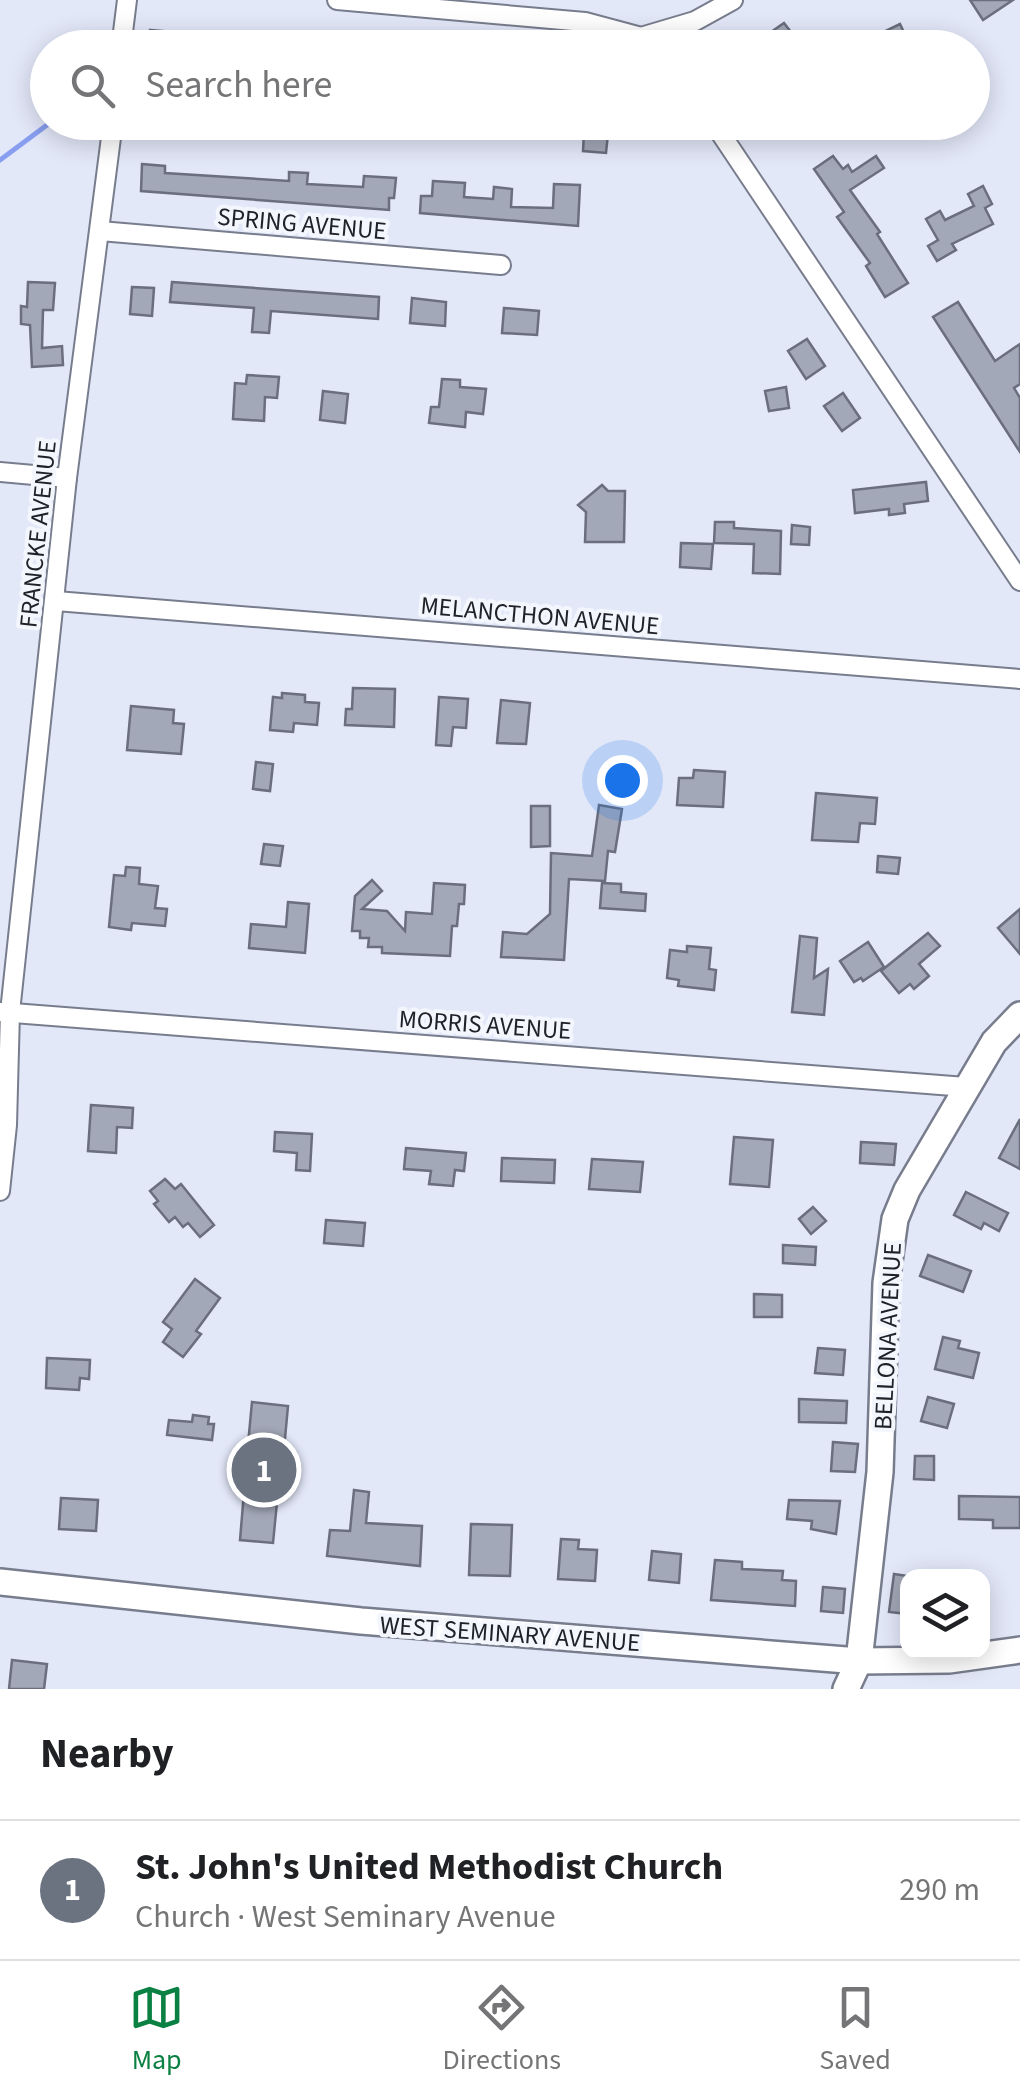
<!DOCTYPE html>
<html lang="en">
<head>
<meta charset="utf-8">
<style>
  :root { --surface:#fff; --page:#f2f2f2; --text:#202124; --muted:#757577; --line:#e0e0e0; --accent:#0b8043 }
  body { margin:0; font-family:"Source Sans 3",sans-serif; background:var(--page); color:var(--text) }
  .controls { position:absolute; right:30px; bottom:30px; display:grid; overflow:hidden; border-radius:20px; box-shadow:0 5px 25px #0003 }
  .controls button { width:90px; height:90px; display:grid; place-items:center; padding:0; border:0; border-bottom:2px solid var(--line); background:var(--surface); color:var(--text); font:50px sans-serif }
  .you { position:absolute; left:622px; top:780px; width:35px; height:35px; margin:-25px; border:8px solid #fff; border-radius:50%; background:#1a73e8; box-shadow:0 0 0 15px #1a73e833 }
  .badge { display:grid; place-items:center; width:65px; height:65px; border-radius:50%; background:var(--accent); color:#fff; font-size:32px; font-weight:700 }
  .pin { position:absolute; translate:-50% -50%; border:5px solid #fff; box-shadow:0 2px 10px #0006 }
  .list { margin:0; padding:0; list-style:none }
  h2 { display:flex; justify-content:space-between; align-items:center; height:130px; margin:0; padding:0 40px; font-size:42px }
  h2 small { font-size:32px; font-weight:400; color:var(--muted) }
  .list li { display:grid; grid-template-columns:65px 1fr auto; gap:30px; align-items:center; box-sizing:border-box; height:140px; padding:0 40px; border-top:2px solid var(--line) }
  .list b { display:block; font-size:38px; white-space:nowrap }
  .list p { margin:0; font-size:32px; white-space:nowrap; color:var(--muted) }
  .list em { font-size:32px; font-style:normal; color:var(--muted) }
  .icon { flex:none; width:55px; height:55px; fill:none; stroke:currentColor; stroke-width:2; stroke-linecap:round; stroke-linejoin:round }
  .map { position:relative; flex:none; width:1020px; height:1689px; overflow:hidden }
  .search { position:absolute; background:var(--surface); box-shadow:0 5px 25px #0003; left:30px; right:30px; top:30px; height:110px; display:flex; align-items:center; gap:25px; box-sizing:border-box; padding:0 35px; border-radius:55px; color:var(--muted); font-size:38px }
  .sheet { height:270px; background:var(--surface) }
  nav { display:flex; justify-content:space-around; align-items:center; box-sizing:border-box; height:140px; border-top:2px solid var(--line); background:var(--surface); font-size:28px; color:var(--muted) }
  nav a { display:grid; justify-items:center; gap:5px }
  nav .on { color:var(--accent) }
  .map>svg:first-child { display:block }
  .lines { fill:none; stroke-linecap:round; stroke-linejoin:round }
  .stream { stroke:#889ff0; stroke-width:5 }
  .building { fill:#a3a8b8; stroke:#6a6e7d; stroke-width:2.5 }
  .street-casing { stroke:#787d8d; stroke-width:22 }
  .secondary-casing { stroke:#787d8d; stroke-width:30 }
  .street { stroke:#fff; stroke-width:18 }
  .secondary { stroke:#fff; stroke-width:25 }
  .labels { text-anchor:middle; stroke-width:8; stroke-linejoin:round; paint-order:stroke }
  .street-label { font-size:25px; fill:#202228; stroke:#f3f6fd }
</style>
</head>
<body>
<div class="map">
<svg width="1020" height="1689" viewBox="0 0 1020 1689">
  <rect width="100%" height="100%" fill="#e3e8f9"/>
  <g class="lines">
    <!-- stream -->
    <path class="stream" d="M0,160L51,122"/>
  </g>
  <!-- building -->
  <g class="building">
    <path d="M970,0H1013L983,20Z"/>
    <path d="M784,23L794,36L778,48H748Z"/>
    <path d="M900,24L908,41L893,48H878L873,37Z"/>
    <path d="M150,30L235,37V48H149Z"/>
    <path d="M584,132L608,134L606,153L583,151Z"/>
    <path d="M833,156L843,169L848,165L852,172L876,156L884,168L850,190L880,232L877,234L908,283L885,297L866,266L870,263L837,217L844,212L814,169Z"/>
    <path d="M142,164L165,166V173L289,181V172L308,173L307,184L363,187L364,176L396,178L394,198H389V210L141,191Z"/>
    <path d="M433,181L465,183L464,197L493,199L494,187L512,189L511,207L553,208L554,184L580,185L578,226L420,213L421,196H432Z"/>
    <path d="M983,186L992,204L985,208L993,224L952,244L956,250L937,261L928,246L938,240L926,219L940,211L945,220L974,206L968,194Z"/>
    <path d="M28,282L55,283L53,310H43L42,348L62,346L63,365L32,367L30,325L21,324V306L27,307Z"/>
    <path d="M172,282L379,297L378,319L271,311L269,333L252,332L254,308L170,302Z"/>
    <path d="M132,287L154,288L152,316L130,314Z"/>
    <path d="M412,298L446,302L445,326L410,323Z"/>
    <path d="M958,302L995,361L1020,344V384L1014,388L1020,398V452L933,317Z"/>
    <path d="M504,308L539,311L537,335L502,333Z"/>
    <path d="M807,339L825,366L806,379L788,351Z"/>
    <path d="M247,375L279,377L277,398L265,397L264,421L233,419L235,383L246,384Z"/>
    <path d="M442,379L460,380V387L486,389L483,414L466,412L465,427L429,423L431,407H439Z"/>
    <path d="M786,387L789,408L769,411L765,391Z"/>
    <path d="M323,391L348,394L345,423L320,420Z"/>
    <path d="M843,393L860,418L842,431L824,406Z"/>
    <path d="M926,482L928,501L904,504L905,513L889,515V509L855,513L853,490Z"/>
    <path d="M602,485L608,491H625L624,542H585L586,512L578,505Z"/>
    <path d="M715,522H734V528L781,531L780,574L753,573L754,544L714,543Z"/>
    <path d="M792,525L810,527L809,545L791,544Z"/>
    <path d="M681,543L713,544L711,569L680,567Z"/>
    <path d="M353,688L395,689L394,727L345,725L346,709H352Z"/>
    <path d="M282,693L305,695V702L319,703L317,725L294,723L293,732L270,730L273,697L282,698Z"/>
    <path d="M439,697L468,699L466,728L453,727L451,746L436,745Z"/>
    <path d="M501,700L530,703L526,744L497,743Z"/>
    <path d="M131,706L174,710L173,723L184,724L181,754L127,750Z"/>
    <path d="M256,762L273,764L270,791L253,789Z"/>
    <path d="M694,770L725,772L723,807L677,805L679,778H693Z"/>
    <path d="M816,793L877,798L875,824L860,823L858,842L812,840Z"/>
    <path d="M599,805L622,809L615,852L608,851L605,881L569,879L564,960L501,957L503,932L527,934L550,914L551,853L592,856Z"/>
    <path d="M531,806H550V846L531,847Z"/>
    <path d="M264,844L283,846L280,866L261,864Z"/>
    <path d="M878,856L900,858L898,874L877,872Z"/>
    <path d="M126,867L140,868L139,884L158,886L155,908L167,909L165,926L132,923L131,930L109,927L114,875L125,876Z"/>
    <path d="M372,880L382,891L362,909L387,911L405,931L406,912L432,914L434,883L465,885L464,904H459L457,926H452L450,956L382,953V947H368L369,938H360V931H352L355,896Z"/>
    <path d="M602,883L621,884V892L646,894L645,911L600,908Z"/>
    <path d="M288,902L309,904L305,953L249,948L251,924L286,927Z"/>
    <path d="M1020,909V954L998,928Z"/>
    <path d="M928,933L940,946L919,964L929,976L914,989L910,984L899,993L881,971Z"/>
    <path d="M800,936L817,938L814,978L828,969L824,1015L792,1012Z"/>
    <path d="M868,942L884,967L863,981L861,978L854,982L840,961Z"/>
    <path d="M687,946L711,948L709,969L716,970L714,990L678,986L679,980L667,978L670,950L687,952Z"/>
    <path d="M91,1105L133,1108L132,1128L117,1127L116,1153L88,1151Z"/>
    <path d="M1020,1119V1169L999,1158Z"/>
    <path d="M275,1132L312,1134L310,1171L296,1170L297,1153L274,1151Z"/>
    <path d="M734,1137L773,1140L769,1187L730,1184Z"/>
    <path d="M861,1142L896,1144L894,1165L860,1163Z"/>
    <path d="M406,1148L466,1153L464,1171L455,1170L453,1186L429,1184L431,1171L404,1169Z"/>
    <path d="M502,1158L555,1160L554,1183L501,1181Z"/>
    <path d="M592,1159L643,1162L640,1192L589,1189Z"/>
    <path d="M165,1179L175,1189L181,1184L214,1225L200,1237L188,1223L183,1227L175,1217L169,1222L154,1204L158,1201L150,1191Z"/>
    <path d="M966,1192L1008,1213L999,1231L984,1223L981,1229L954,1215Z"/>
    <path d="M813,1207L826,1221L811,1234L799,1219Z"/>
    <path d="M326,1220L365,1223L363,1246L324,1243Z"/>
    <path d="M783,1245L816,1247L815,1265L783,1263Z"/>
    <path d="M928,1255L971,1271L963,1292L920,1276Z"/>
    <path d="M195,1279L220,1298L196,1331L201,1334L183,1357L163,1342L172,1329L163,1322Z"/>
    <path d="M754,1294L782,1295V1317H754Z"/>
    <path d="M943,1337L960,1341L958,1348L979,1353L973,1378L935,1369Z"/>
    <path d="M818,1348L845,1350L843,1375L815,1373Z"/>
    <path d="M47,1358L90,1360L89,1379L80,1378L79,1390L46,1388Z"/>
    <path d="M928,1397L954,1404L947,1428L921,1421Z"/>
    <path d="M799,1399L847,1401L846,1423L799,1422Z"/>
    <path d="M252,1402L288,1406L283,1460H288L286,1483L279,1482L273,1543L240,1540L245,1480H240L243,1455H247Z"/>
    <path d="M193,1415L209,1417L208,1424H214L212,1440L167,1435L169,1420L192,1422Z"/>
    <path d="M833,1442L858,1444L855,1472L831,1471Z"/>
    <path d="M915,1456H934V1480L914,1479Z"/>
    <path d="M354,1490L369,1492L366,1523L422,1526L420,1566L327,1556L330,1530L350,1531Z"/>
    <path d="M959,1496L1020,1497V1528H993V1520L959,1519Z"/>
    <path d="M61,1498L98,1500L96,1531L59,1529Z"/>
    <path d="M789,1500L840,1501L836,1534L811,1529L812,1521L787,1519Z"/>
    <path d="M471,1524L512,1525L510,1576L469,1575Z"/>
    <path d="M561,1539L579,1540L578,1549L597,1550L595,1581L558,1579Z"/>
    <path d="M652,1551L681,1554L679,1583L649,1580Z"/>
    <path d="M715,1560L742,1562V1569L783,1571L782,1580L796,1581L795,1606L711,1600Z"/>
    <path d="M894,1574L908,1576V1614L889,1612Z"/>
    <path d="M823,1587L845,1589L843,1613L821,1611Z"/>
    <path d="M12,1660L47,1664L44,1689H9Z"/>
  </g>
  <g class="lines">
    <!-- street casing -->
    <g class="street-casing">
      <g id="street">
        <path d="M337,0L585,22L641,37L695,21L733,0"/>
        <path d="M121,48L127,0"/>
        <path d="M713,122L1020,581"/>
        <path d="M100,231L501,265"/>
        <path d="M0,472L67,478"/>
        <path d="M56,601L1020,679"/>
        <path d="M0,1012L966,1087"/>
        <path d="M0,1191L7,1125L10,1012L67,478L113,122"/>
      </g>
    </g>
    <!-- secondary casing -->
    <g class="secondary-casing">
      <g id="secondary">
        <path d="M0,1582L361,1621L859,1661L949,1660L1020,1650"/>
        <path d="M846,1689L859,1661L880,1472L886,1283L895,1219L907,1190L994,1042L1020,1015"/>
      </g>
    </g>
    <!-- street -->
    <use href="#street" class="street"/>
    <!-- secondary -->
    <use href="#secondary" class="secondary"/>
  </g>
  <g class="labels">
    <!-- street labels -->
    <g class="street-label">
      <text transform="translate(302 223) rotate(5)" y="9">SPRING AVENUE</text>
      <text transform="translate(37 534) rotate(-84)" y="9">FRANCKE AVENUE</text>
      <text transform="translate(540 615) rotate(5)" y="9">MELANCTHON AVENUE</text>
      <text transform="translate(485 1024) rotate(4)" y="9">MORRIS AVENUE</text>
      <text transform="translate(887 1336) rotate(-87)" y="9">BELLONA AVENUE</text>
      <text transform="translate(510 1633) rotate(4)" y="9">WEST SEMINARY AVENUE</text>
    </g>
  </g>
</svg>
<div class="controls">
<button><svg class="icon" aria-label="layers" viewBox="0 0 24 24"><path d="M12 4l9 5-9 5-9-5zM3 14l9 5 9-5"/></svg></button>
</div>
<div class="you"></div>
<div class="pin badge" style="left:264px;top:1470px;background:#6b7280">1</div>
<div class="search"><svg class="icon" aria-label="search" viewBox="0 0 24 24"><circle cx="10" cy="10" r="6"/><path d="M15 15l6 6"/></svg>Search here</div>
</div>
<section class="sheet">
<h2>Nearby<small></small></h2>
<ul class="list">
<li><span class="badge" style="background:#6b7280">1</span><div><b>St. John's United Methodist Church</b><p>Church · West Seminary Avenue</p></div><em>290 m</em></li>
</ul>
</section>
<nav>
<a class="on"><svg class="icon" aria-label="map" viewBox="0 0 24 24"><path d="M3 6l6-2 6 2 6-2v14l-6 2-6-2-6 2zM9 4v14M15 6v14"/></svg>Map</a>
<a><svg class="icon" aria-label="directions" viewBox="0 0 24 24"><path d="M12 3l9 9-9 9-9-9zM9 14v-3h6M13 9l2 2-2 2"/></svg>Directions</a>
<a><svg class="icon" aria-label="saved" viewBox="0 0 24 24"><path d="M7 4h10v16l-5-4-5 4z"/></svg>Saved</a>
</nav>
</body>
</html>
